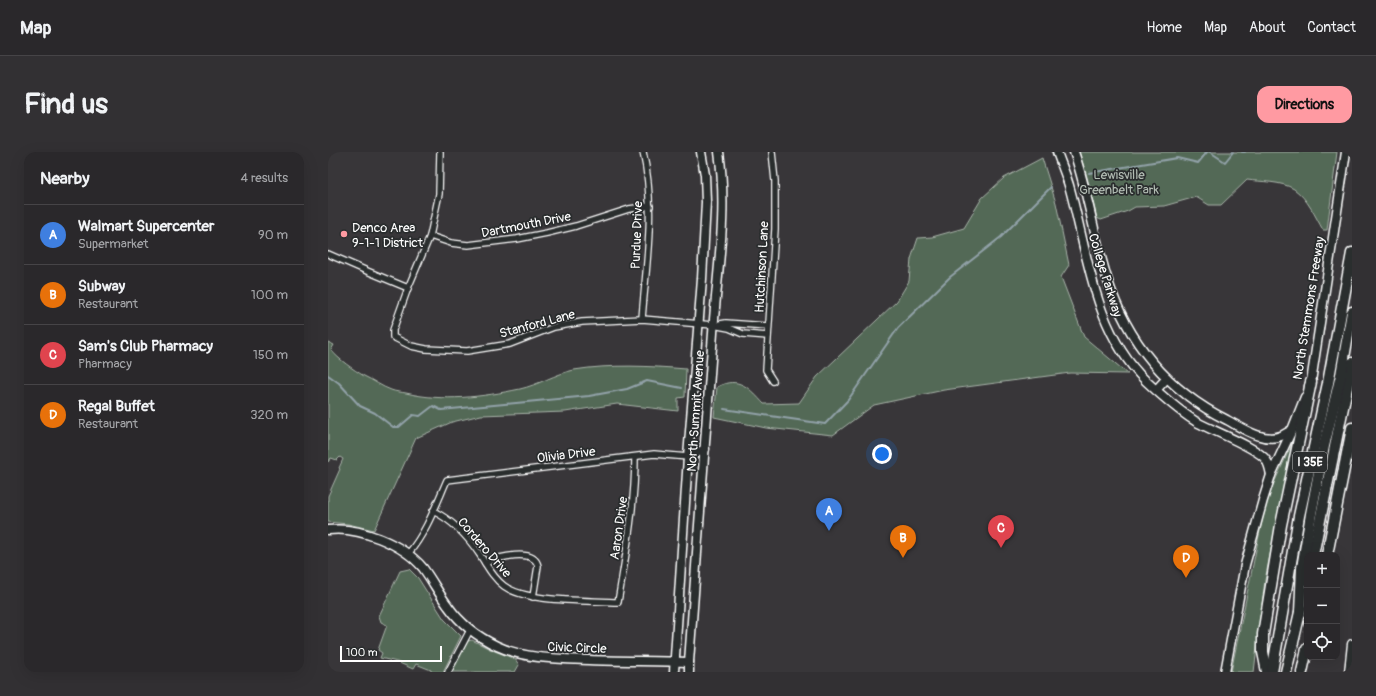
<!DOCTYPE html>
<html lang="en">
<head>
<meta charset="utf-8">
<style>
  :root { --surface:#2a282b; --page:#323033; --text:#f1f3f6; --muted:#a5a6a9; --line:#464447; --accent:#ff9aa2 }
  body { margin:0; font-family:Pangolin,sans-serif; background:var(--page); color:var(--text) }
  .controls { position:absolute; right:12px; bottom:12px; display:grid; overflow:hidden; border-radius:8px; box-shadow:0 4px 16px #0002 }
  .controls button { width:36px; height:36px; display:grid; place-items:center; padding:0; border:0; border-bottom:1px solid var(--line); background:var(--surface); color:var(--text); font:20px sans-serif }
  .scale { position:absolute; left:12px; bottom:10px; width:102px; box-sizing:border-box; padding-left:4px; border:2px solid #fff; border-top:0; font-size:11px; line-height:14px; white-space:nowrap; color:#fff; -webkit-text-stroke:3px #2a2d2e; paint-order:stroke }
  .you { position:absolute; left:554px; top:302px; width:14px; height:14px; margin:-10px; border:3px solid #fff; border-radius:50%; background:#1a73e8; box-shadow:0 0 0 6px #1a73e833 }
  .badge { display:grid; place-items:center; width:26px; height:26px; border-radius:50%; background:var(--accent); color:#fff; font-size:13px; font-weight:700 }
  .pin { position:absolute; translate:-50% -33px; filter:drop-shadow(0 1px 2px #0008) }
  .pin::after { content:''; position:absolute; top:21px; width:14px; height:12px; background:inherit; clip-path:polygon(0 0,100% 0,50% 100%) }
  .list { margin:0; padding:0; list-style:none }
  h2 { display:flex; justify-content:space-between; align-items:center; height:52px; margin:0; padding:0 16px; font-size:17px }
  h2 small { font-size:13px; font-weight:400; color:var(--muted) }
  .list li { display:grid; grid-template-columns:26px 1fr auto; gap:12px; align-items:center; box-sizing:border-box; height:60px; padding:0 16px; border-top:1px solid var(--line) }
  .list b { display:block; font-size:15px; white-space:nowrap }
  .list p { margin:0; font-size:13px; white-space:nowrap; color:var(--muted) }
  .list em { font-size:13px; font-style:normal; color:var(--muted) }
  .icon { flex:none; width:22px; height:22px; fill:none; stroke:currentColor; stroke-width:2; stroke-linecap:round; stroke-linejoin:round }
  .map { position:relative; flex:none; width:1024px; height:520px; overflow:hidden; border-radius:12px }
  header { display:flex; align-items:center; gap:24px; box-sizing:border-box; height:56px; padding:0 20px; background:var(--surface); border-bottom:1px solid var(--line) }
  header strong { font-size:19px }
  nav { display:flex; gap:22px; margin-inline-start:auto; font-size:14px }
  .intro { display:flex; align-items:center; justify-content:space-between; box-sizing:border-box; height:96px; padding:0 24px }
  h1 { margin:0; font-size:28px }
  .button { padding:10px 18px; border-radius:12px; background:var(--accent); color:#111; font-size:14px; font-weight:700 }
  main { display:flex; gap:24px; padding:0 24px }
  aside { flex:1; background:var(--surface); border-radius:12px; box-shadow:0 4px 16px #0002 }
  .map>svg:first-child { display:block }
  .green { fill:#536956; stroke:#a9b4aa }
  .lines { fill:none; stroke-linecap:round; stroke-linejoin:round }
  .stream { stroke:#92a2a9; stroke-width:2 }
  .street-casing { stroke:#fff; stroke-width:8 }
  .secondary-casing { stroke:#fff; stroke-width:11 }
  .highway-casing { stroke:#fff; stroke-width:13 }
  .street { stroke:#2a2d2e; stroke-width:5.5 }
  .secondary { stroke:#2a2d2e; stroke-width:8 }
  .highway { stroke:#2a2d2e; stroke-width:10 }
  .poi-dot { fill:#ff9aa2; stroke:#2a2d2e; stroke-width:1.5 }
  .labels { text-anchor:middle; stroke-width:3.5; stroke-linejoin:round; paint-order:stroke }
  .shield { fill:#2a2d2e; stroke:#bfc0c0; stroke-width:1 }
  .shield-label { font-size:12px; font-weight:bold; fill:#fff }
  .park-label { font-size:13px; fill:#b2bcb3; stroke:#2a2d2e }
  .street-label { font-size:13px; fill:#fff; stroke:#2a2d2e }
  .poi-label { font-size:13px; fill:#fff; stroke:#2a2d2e; text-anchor:start }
</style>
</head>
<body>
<header>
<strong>Map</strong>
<nav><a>Home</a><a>Map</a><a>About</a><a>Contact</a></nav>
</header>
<div class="intro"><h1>Find us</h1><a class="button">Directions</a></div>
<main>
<aside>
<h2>Nearby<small>4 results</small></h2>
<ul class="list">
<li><span class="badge" style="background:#3f7fe0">A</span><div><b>Walmart Supercenter</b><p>Supermarket</p></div><em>90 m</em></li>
<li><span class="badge" style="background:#e8710a">B</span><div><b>Subway</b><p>Restaurant</p></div><em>100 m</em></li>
<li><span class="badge" style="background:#e0444e">C</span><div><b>Sam's Club Pharmacy</b><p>Pharmacy</p></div><em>150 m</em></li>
<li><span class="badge" style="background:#e8710a">D</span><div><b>Regal Buffet</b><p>Restaurant</p></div><em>320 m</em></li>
</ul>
</aside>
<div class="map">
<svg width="1024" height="520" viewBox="0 0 1024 520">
  <rect width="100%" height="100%" fill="#383639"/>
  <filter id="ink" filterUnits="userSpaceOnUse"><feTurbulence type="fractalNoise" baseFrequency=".025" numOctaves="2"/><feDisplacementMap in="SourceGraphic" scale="8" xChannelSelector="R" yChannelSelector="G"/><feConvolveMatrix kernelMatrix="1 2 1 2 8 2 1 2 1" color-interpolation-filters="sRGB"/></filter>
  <g filter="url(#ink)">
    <!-- green -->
    <g class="green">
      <path d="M751,0H1009L999,78H995C987,64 980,47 966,37C953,29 933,30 919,28L893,53H881L868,45L836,54L807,55L800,59L773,68L769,66L758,21Z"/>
      <path d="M714,6L728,51L741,113L733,125L756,185L800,222L742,221L616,238L546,253L505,283L438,276L386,265L389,235C411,223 422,237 436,252L471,251L489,225L569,149L581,129L583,107L590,86L604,85L636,76L654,46L676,26Z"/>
      <path d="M0,190L6,193L3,198C11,208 25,217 36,224C45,228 54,235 63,238C68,240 73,240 78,241C115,250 154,245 192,237C210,233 227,222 246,218C283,212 321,214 358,217L357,245L350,246V259L289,252L237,260L153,263L124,270L88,286L46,378L20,372L0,370V344L12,317L11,316L15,307L12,305L9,308L3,306L0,310Z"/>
      <path d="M964,292L937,428L926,520H903L935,364L940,344Z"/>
      <path d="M81,417L90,426L116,467L133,484L115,520H103V518L88,512L85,517L69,510L52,506L54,501L50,498L59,473L53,470L51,464L72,419Z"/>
      <path d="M144,488L164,498L187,507L191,513L187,520H123L140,489Z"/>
    </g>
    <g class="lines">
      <!-- stream -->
      <g class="stream">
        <path d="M882,0L897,10L905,0"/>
        <path d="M914,0H917"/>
        <path d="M761,21L849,6L870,11L879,0"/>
        <path d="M0,223L11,231L32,254L47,261L65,275H71L85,263L92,264L105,254L113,258L261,244L299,237L319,229L354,236"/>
        <path d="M396,257L497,272L520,248L570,176L622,125L673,85L723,35"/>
      </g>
      <!-- street casing -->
      <g class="street-casing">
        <g id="street">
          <path d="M112,0L111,42L102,84L80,136L65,178V185L83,194L98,197L139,199L182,192L226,175L254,170L314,167L385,173L401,176L415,182L440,184"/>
          <path d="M444,0L447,29V77L438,218L445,229"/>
          <path d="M102,84L123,91L140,93L189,87L219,81L248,74L301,57L322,54"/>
          <path d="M0,102L39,119L80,136"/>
          <path d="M314,167C318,112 328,55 315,0"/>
          <path d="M392,172L398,171L440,174"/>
          <path d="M105,359C124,368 140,385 152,403C159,414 165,426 176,434C199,451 261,448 290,450C298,402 307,354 307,305"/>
          <path d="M80,402C98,381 108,353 119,328L326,302L360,305"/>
          <path d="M157,411C169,406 206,395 210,414L205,445"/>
          <path d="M120,520L142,478"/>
        </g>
      </g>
      <!-- secondary casing -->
      <g class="secondary-casing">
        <g id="secondary">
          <path d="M729,0C733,12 739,25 742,37C760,103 766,179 818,229C833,243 850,258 867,269C882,278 931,296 938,308C941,312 942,318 943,323"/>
          <path d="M746,0C760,41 766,85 779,126C799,190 840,239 899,268C914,276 935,291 953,284C957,282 960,280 964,278"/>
          <path d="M981,234L983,230L1018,0"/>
          <path d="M828,238L839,226"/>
          <path d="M360,305L377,297"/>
          <path d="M0,378C31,374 75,392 95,416C104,428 111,442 120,454C132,471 150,485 169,494C197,507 230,507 261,508C294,509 327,509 361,510"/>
          <path d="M346,520L360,305L374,127L378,50L377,23L373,0"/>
          <path d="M361,520V510C369,400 377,291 385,181C389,119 400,62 391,0"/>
          <path d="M897,520L917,413L935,348L943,323L964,278L977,245"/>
          <path d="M1021,520L1024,492"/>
        </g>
      </g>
      <!-- highway casing -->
      <g class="highway-casing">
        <g id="highway">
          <path d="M985,403L1024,211"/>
          <path d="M999,403L1024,276"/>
          <path d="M972,461L974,416L983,362L996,294L1013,223L1024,160"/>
          <path d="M939,520L935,500V482L953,373L983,230"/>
          <path d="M944,520L971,364L1000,231L1024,101"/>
          <path d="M958,520L973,456"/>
          <path d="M974,520L979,497"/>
        </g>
      </g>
      <!-- street -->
      <use href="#street" class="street"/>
      <!-- secondary -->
      <use href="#secondary" class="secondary"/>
      <!-- highway -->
      <use href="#highway" class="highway"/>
    </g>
  </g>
  <!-- markers -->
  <circle class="poi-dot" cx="16" cy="82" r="4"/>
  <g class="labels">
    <!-- shield labels -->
    <rect class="shield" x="965" y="300" width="34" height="20" rx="3"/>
    <g class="shield-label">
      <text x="982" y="314">I 35E</text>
    </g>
    <!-- park labels -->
    <g class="park-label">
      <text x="791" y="27">Lewisville<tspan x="791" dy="15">Greenbelt Park</tspan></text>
    </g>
    <!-- street labels -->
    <g class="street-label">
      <text transform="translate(198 72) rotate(-11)" y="5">Dartmouth Drive</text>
      <text transform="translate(308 83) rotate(-88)" y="5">Purdue Drive</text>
      <text transform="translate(433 115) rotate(-87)" y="5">Hutchinson Lane</text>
      <text transform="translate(778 123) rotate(73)" y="5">College Parkway</text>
      <text transform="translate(980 156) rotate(-81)" y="5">North Stemmons Freeway</text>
      <text transform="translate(209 171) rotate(-15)" y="5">Stanford Lane</text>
      <text transform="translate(367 259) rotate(-86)" y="5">North Summit Avenue</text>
      <text transform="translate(238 302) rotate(-7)" y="5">Olivia Drive</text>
      <text transform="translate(290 376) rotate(-82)" y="5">Aaron Drive</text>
      <text transform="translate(157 395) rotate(49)" y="5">Cordero Drive</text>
      <text transform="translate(249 495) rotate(2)" y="5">Civic Circle</text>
    </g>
    <!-- poi labels -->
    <g class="poi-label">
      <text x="24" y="80">Denco Area<tspan x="24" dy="15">9-1-1 District</tspan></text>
    </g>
  </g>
</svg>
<div class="controls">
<button>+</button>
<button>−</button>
<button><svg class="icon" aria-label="locate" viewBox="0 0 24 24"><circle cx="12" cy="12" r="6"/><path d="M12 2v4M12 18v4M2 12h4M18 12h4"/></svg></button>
</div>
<div class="scale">100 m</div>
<div class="you"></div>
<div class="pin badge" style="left:501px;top:379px;background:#3f7fe0">A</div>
<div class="pin badge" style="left:575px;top:406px;background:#e8710a">B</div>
<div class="pin badge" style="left:673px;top:396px;background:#e0444e">C</div>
<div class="pin badge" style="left:858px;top:426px;background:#e8710a">D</div>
</div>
</main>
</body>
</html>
